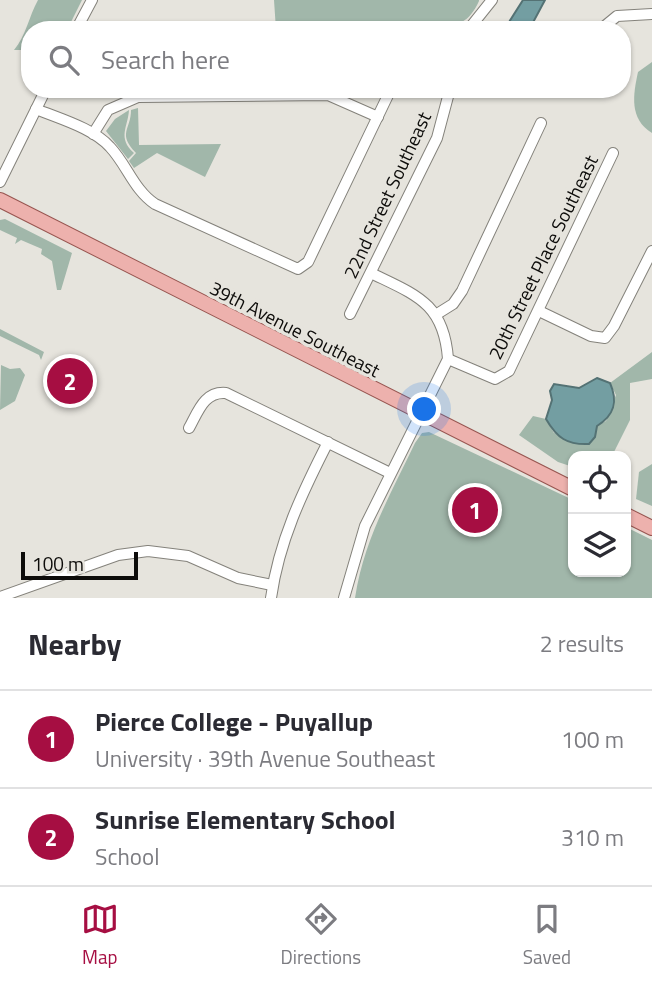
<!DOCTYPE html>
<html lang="en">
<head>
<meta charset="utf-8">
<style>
  :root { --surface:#fff; --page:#f7f7f7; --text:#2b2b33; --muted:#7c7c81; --line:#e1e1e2; --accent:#a60e42 }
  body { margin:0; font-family:"Titillium Web",sans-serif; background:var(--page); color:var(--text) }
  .controls { position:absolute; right:21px; bottom:21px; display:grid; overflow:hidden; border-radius:14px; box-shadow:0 2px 5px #0004 }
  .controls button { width:63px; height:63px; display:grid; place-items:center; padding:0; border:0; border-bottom:2px solid var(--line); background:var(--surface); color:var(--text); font:35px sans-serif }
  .scale { position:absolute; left:21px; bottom:18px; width:117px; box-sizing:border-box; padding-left:7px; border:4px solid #0d0c0a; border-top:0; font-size:19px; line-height:24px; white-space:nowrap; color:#0d0c0a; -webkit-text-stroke:5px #e6e4dd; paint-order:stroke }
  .you { position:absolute; left:425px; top:410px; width:24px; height:24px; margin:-18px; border:5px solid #fff; border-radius:50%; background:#1a73e8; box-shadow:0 0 0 10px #1a73e833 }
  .badge { display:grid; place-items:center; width:46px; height:46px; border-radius:50%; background:var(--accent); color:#fff; font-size:23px; font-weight:700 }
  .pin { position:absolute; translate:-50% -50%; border:4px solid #fff; box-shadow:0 2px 7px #0006 }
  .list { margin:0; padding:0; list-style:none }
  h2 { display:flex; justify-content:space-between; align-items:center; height:91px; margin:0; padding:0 28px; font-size:30px }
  h2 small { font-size:23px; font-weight:400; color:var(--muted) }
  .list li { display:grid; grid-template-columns:46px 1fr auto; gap:21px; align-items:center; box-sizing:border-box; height:98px; padding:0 28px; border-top:2px solid var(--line) }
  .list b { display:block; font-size:26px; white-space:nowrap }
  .list p { margin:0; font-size:23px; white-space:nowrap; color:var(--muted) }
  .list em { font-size:23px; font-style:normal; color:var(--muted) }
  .icon { flex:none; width:38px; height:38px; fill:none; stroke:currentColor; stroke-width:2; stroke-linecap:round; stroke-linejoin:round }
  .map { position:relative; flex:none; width:652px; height:598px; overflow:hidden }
  .search { position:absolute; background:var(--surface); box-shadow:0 2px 5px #0004; left:21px; right:21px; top:21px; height:77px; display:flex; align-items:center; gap:18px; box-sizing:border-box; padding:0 24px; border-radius:28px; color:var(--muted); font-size:26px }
  .sheet { height:287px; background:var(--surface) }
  nav { display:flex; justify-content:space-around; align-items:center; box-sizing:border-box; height:98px; border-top:2px solid var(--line); background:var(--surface); font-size:19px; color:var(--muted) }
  nav a { display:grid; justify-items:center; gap:4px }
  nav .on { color:var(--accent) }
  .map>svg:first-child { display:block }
  .green { fill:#a1b7aa }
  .water { fill:#739ea2; stroke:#547274; stroke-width:2 }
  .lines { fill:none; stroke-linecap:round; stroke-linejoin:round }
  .minor-casing { stroke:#84827b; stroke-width:12 }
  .major-casing { stroke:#975550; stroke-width:16 }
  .minor { stroke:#fff; stroke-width:10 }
  .major { stroke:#edb1ad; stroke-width:14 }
  .labels { text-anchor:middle; stroke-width:7; stroke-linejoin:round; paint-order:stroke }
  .street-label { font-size:19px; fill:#0d0c0a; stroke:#e6e4dd }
</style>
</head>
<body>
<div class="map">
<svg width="652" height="598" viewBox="0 0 652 598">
  <rect width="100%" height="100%" fill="#e6e4dd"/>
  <!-- green -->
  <g class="green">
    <path d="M38,0H82L67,30H30V50H14C26,36 29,16 38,0Z"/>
    <path d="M274,0H479V1C461,41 436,17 406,30H276Z"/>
    <path d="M652,62V133C629,119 633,95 638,72Z"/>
    <path d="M138,108L139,145L221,144L205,177L157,153L134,168L129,161L136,153C117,133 131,130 131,110Z"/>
    <path d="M129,110C128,127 117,138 134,153L128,159L106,131L115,119Z"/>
    <path d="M5,219L72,253L61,290H57L52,261L41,254L42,249L21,240L15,244L17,238L0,230V220Z"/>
    <path d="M0,329L44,352L41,360L39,355L0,336Z"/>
    <path d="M652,352V379L630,383V420L612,456H573V467L558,462L519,435L533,416L546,419L554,433L595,437L597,426L606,421L616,395L610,383Z"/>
    <path d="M1,365L10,369L20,368L25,375L15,401L0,410Z"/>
    <path d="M429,432L573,500V572H626V527L652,540V598H355C364,539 390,496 415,443L422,433Z"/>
    <path d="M652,464V506L636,499L639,472Z"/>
  </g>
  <!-- water -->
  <g class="water">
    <path d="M523,0H545L529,30H504Z"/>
    <path d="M597,378L610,383C618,401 615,415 597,426L595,437L589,444C567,445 557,438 546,419L552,400L550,391L554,384L579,388Z"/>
  </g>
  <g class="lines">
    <!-- minor casing -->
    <g class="minor-casing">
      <g id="minor">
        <path d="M76,30L92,0"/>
        <path d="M468,30L492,0"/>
        <path d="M600,30L617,16L652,14"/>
        <path d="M36,109C60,119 93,128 110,147C127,165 134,190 155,204L298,269L308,262L391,89"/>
        <path d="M93,134L108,110L138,97L328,95L378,117"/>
        <path d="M0,182L46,89"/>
        <path d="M539,311L591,336L605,338L614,326L652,251"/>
        <path d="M350,314L437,138L450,89"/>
        <path d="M437,314L453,304L462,291L541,123"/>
        <path d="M448,359L495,379L509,371L613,153"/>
        <path d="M189,428C198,412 204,391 226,393L390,473"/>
        <path d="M0,597L118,555L148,551L188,556L238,578L272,585"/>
        <path d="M271,598C279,541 302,493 328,442"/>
        <path d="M344,598L365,526L448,359C444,303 416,295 371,273"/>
      </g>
    </g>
    <!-- major casing -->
    <g class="major-casing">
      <g id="major">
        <path d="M0,200L573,489"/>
        <path d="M626,515L652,528"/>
      </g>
    </g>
    <!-- minor -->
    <use href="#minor" class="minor"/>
    <!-- major -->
    <use href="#major" class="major"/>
  </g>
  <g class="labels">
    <!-- street labels -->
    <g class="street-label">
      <text transform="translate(387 195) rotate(-65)" y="7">22nd Street Southeast</text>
      <text transform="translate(543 257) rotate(-64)" y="7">20th Street Place Southeast</text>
      <text transform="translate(295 329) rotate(27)" y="7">39th Avenue Southeast</text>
    </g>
  </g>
</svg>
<div class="controls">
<button><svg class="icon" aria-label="locate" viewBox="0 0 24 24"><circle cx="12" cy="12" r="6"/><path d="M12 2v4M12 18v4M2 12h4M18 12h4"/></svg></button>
<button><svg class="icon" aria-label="layers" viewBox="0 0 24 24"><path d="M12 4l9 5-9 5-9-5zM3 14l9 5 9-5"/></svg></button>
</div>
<div class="scale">100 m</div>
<div class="you"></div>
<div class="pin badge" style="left:475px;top:510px">1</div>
<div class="pin badge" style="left:70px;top:381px">2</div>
<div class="search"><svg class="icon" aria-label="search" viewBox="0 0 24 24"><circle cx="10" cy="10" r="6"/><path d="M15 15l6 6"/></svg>Search here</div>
</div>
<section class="sheet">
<h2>Nearby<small>2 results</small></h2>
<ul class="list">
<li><span class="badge">1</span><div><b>Pierce College - Puyallup</b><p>University · 39th Avenue Southeast</p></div><em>100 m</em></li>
<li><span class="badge">2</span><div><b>Sunrise Elementary School</b><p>School</p></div><em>310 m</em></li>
</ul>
</section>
<nav>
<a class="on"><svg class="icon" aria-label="map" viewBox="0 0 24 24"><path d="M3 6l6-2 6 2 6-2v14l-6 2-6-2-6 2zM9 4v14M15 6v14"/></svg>Map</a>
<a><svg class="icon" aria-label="directions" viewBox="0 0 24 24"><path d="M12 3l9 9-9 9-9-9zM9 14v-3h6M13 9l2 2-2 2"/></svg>Directions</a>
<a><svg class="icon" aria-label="saved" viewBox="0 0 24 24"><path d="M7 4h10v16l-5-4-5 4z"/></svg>Saved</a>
</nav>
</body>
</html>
